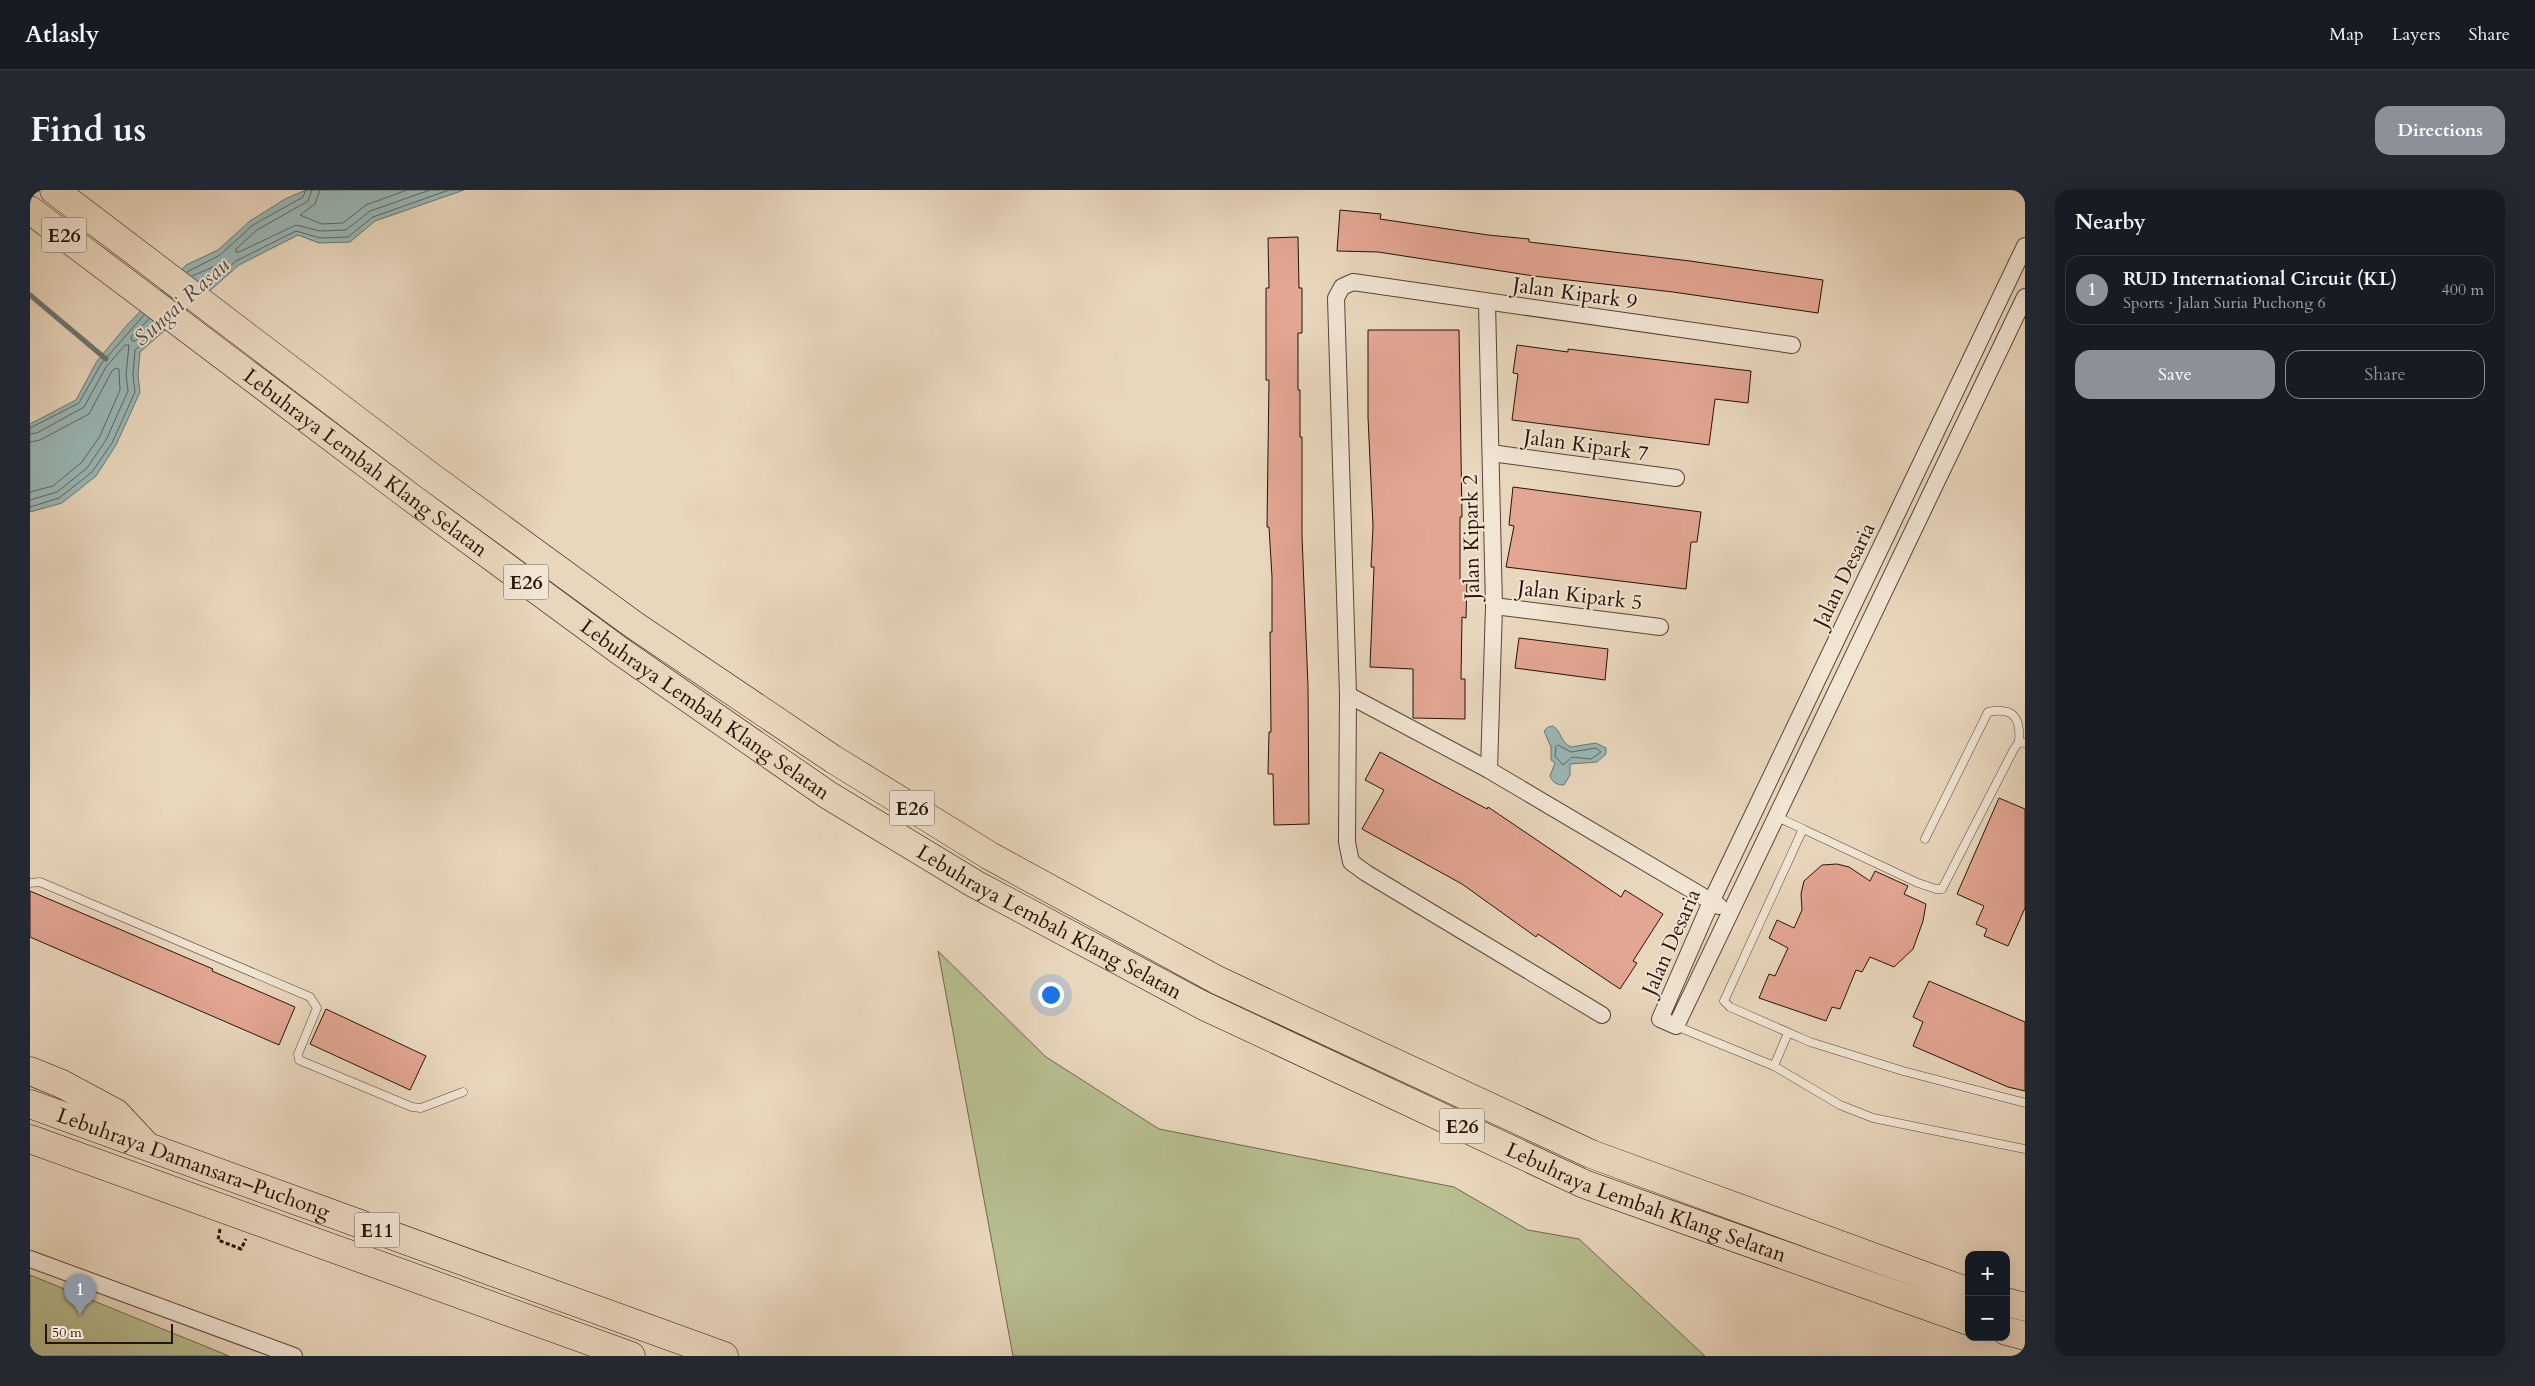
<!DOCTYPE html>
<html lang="en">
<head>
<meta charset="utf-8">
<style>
  :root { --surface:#171b24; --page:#242831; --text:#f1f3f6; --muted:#9ea1a6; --line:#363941; --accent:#8c9099 }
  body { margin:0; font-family:Cardo,serif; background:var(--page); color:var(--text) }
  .controls { position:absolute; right:15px; bottom:15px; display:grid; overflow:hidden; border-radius:10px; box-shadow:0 5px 20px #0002 }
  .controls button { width:45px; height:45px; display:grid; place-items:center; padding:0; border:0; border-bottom:1px solid var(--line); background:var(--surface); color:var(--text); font:25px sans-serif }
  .scale { position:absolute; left:15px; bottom:12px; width:128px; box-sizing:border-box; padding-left:5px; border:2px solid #271309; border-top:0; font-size:14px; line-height:18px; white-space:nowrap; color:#271309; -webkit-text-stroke:4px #f1e5d4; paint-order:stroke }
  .you { position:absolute; left:1020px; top:804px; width:18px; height:18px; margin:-12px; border:4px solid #fff; border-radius:50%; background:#1a73e8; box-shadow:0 0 0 8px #1a73e833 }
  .badge { display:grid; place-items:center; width:32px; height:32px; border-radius:50%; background:var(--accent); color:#fff; font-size:16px; font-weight:700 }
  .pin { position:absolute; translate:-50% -41px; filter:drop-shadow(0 1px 2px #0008) }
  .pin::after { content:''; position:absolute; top:26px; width:18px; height:15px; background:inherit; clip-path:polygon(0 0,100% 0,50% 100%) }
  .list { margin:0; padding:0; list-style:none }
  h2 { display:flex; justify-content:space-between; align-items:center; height:65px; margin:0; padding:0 20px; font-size:21px }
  h2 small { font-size:16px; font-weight:400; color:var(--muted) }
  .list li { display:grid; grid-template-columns:32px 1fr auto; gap:15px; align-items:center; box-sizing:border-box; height:70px; margin:0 10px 10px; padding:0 10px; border:1px solid var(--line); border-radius:15px }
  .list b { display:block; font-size:19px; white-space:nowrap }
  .list p { margin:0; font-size:16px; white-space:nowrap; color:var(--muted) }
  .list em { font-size:16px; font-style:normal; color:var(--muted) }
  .actions { display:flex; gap:10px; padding:15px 20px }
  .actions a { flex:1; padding:11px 0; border:1px solid var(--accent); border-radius:15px; text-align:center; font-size:18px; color:var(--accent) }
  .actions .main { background:var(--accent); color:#fff }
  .map { position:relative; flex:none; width:1995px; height:1166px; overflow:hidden; border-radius:15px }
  header { display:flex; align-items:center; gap:30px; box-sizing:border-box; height:70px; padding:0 25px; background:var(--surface); border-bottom:1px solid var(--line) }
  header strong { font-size:24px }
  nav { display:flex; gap:28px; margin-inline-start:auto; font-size:18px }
  .intro { display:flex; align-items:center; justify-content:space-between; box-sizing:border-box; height:120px; padding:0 30px }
  h1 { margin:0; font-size:35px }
  .button { padding:12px 22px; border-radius:15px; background:var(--accent); color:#fff; font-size:18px; font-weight:700 }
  main { display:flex; gap:30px; padding:0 30px }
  aside { flex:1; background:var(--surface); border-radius:15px; box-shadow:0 5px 20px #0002 }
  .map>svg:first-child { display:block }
  .green { fill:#b7be90; stroke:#6f684c }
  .water { fill:#99b8b7; stroke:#6b7671 }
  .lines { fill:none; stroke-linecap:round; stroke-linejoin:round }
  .shore { stroke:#606660; stroke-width:1 }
  .stream { stroke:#6b7671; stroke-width:5 }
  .building { fill:#e3a693; stroke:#271309 }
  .service-casing { stroke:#584436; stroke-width:9 }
  .minor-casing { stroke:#584436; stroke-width:18 }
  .motorway-casing { stroke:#271309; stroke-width:29 }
  .path { stroke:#271309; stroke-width:3; stroke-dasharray:4 2.5; stroke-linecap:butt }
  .service { stroke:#f1e5d4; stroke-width:8 }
  .minor { stroke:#f1e5d4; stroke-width:16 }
  .motorway { stroke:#e9d7bd; stroke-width:28 }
  .labels { text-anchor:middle; stroke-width:4; stroke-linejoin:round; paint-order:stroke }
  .shield { fill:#f1e5d4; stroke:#645246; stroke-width:1 }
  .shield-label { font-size:20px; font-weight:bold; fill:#271309 }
  .street-label { font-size:21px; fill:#271309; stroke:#f1e5d4 }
  .water-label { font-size:22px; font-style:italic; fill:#4f4d46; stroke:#f1e5d4 }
</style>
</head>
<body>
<header>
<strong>Atlasly</strong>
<nav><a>Map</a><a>Layers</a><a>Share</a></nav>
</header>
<div class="intro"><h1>Find us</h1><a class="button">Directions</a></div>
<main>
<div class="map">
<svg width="1995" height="1166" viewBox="0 0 1995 1166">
  <rect width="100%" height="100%" fill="#e9d7bd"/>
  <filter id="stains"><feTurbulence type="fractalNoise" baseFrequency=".004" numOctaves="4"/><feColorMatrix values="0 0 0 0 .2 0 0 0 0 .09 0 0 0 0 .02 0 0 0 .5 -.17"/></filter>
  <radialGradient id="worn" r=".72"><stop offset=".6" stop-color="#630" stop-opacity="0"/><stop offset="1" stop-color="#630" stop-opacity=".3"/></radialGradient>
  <!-- green -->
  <g class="green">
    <path d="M908,761L1016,867L1129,939L1424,997L1498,1040L1549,1049L1675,1166H983Z"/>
    <path d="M0,1085L199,1166H0Z"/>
  </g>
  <!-- water -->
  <g class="water">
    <path d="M276,0H434L345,31L320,52L289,53L268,45L209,75L110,162L108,185L110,202L86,255L66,286L32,313L0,322V234L46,210L67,171L97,135L156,75L188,60L220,31L255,9Z"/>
    <path d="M1523,536C1532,542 1530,552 1541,557L1566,553L1576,558V564L1567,572L1540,574V585L1534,595C1527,595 1523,593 1520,586L1525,573L1521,570V557L1514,541L1518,537Z"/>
  </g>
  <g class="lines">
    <!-- shore -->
    <g class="shore">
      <path d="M282,0L278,11L227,40L206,59V62H209L266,35L290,41L316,40L340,21L400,0"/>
      <path d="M290,0L285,14L270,25L292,34L313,33L336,15L377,0"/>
      <path d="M157,82L190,65L223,35L273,7L276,0"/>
      <path d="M162,86L190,74V77L171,93"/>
      <path d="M176,97L206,71L266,41L290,48L318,47L343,27L419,0"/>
      <path d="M119,129L101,147L102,151H105L125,133"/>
      <path d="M0,238L49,213L71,174L114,125"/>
      <path d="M0,244L7,243L54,217L76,177L95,155H99L96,185L98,201L76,250L57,278L27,302L0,310"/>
      <path d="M0,252L10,250L59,224L82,181L86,178L89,179L90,200L70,246L52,272L23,296L0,302"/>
      <path d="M0,317L29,308L62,282L82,253L105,202L103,185L105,160L131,137"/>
      <path d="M1528,555L1541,562L1566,558L1571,562L1561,569L1542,567L1533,575L1525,566L1526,557Z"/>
    </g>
    <!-- stream -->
    <path class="stream" d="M0,105L76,169"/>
  </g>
  <!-- building -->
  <g class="building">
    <path d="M1310,20L1351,24L1350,29L1458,45L1499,49V52L1660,71L1793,90L1788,123L1643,102L1504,86L1348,62L1307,61Z"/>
    <path d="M1268,47L1269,98H1272V143H1268V200H1270V247H1272V346L1278,496L1279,634L1244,635L1243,584H1238L1239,542H1241L1240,442H1242V387L1239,337H1237L1239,190H1236V98H1239L1238,48Z"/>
    <path d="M1338,140H1429L1432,327H1430V390H1437L1436,428L1432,427L1431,489H1435V529L1383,528V479L1340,477L1344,377H1341L1343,336L1338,227Z"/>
    <path d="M1487,155L1538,162V159L1721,181L1718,213L1685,209L1679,255L1482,230L1488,184L1483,183Z"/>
    <path d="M1483,297L1671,322L1667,352H1661L1656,399L1476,377L1484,336L1479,335Z"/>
    <path d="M1489,448L1578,459L1575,490L1485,478Z"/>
    <path d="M1350,562L1457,619L1458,617L1591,707L1595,700L1633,724L1603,771L1607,773L1590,799L1508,744L1506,747L1432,694L1332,639L1354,600L1335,590Z"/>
    <path d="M1969,608L1995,619V718L1978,756L1954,746L1957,739L1946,734L1954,716L1927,704Z"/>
    <path d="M1807,674L1819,677L1840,691L1845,681L1878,696L1874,704L1896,714L1893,731L1883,759L1864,777L1840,767L1832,782L1826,780L1810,819L1802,817L1796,831L1729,808L1739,784L1745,786L1758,758L1739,748L1747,730L1764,738L1772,720L1771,704L1774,691L1792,675Z"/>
    <path d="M0,701L183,779L182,781L265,817L249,855L0,747Z"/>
    <path d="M1899,791L1995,832V901L1978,897L1883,856L1893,832L1883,827Z"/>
    <path d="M296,819L396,866L380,900L280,854Z"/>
  </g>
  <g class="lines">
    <!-- service casing -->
    <g class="service-casing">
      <g id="service">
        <path d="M1995,553L1989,552L1984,559L1912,699H1906L1888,693L1773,639L1694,811L1700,817L1780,852L1873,881L1995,913"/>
        <path d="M1747,627L1773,639"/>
        <path d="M1895,649L1958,522C1983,517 1991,527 1989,552"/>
        <path d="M0,693L10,692L280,807L287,818L268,864L269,870L382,917L391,918L433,902"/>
        <path d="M1646,836L1744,876L1758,843"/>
        <path d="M1744,876L1810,915L1843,928L1995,959"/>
      </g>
    </g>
    <!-- minor casing -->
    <g class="minor-casing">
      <g id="minor">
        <path d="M1995,56L1681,712L1630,829L1646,836L1995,107"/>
        <path d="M1457,113L1464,416L1459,580"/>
        <path d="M1461,263L1646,288"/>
        <path d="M1464,416L1630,437"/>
        <path d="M1318,505L1459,580L1689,716"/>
        <path d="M1572,825L1336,683L1321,672L1317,652L1318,505L1306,108L1312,97L1323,92L1762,155"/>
        <path d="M0,1069L264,1166"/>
      </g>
    </g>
    <!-- motorway casing -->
    <g class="motorway-casing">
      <g id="motorway">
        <path d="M24,0L400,286L604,435L803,569L960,666L1187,790L1561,964L1939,1102"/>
        <path id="s1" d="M0,20L379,306L590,461L798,605L945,694L1172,815L1554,994L1939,1131"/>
        <path d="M0,881L32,894L86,923L113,952"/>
        <path id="s2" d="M0,914L694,1166"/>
        <path d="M0,949L601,1166"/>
        <path d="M1976,1112L1995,1117"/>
        <path d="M1976,1141L1995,1146"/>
      </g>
    </g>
    <!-- path -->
    <path class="path" d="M190,1039L188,1050L211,1059L216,1049"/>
    <!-- service -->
    <use href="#service" class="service"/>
    <!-- minor -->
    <use href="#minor" class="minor"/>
    <!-- motorway -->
    <use href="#motorway" class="motorway"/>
  </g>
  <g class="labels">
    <!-- shield labels -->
    <g class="shield">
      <rect x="11.5" y="27.5" width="45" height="35" rx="4"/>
      <rect x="473.5" y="374.5" width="45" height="35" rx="4"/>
      <rect x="859.5" y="600.5" width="45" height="35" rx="4"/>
      <rect x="1409.5" y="918.5" width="45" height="35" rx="4"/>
      <rect x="324.5" y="1022.5" width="45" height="35" rx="4"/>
    </g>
    <g class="shield-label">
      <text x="34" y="52">E26</text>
      <text x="496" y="399">E26</text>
      <text x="882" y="625">E26</text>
      <text x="1432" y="943">E26</text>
      <text x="347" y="1047">E11</text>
    </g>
    <!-- street labels -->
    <g class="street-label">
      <text transform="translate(1545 103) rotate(8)" y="7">Jalan Kipark 9</text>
      <text transform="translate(1556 255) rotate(8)" y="7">Jalan Kipark 7</text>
      <text dy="7" stroke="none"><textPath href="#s1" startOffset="420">Lebuhraya Lembah Klang Selatan</textPath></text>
      <text transform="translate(1441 347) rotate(-91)" y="7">Jalan Kipark 2</text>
      <text transform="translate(1814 385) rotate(-64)" y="7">Jalan Desaria</text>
      <text transform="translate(1550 405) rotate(7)" y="7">Jalan Kipark 5</text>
      <text dy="7" stroke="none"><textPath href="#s1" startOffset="840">Lebuhraya Lembah Klang Selatan</textPath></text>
      <text dy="7" stroke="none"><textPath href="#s1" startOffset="1245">Lebuhraya Lembah Klang Selatan</textPath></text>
      <text transform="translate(1641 752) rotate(-66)" y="7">Jalan Desaria</text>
      <text dy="7" stroke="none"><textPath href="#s2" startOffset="174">Lebuhraya Damansara–Puchong</textPath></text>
      <text dy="7" stroke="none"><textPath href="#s1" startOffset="1905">Lebuhraya Lembah Klang Selatan</textPath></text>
    </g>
    <!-- water labels -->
    <g class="water-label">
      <text transform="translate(151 111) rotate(-42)" y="8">Sungai Rasau</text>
    </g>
  </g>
  <rect width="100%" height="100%" filter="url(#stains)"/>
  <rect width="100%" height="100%" fill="url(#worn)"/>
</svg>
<div class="controls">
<button>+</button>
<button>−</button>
</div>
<div class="scale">50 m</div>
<div class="you"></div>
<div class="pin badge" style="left:50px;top:1125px">1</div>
</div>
<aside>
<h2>Nearby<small></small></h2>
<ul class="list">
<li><span class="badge">1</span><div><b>RUD International Circuit (KL)</b><p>Sports · Jalan Suria Puchong 6</p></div><em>400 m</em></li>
</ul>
<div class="actions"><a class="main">Save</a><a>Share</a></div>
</aside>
</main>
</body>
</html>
